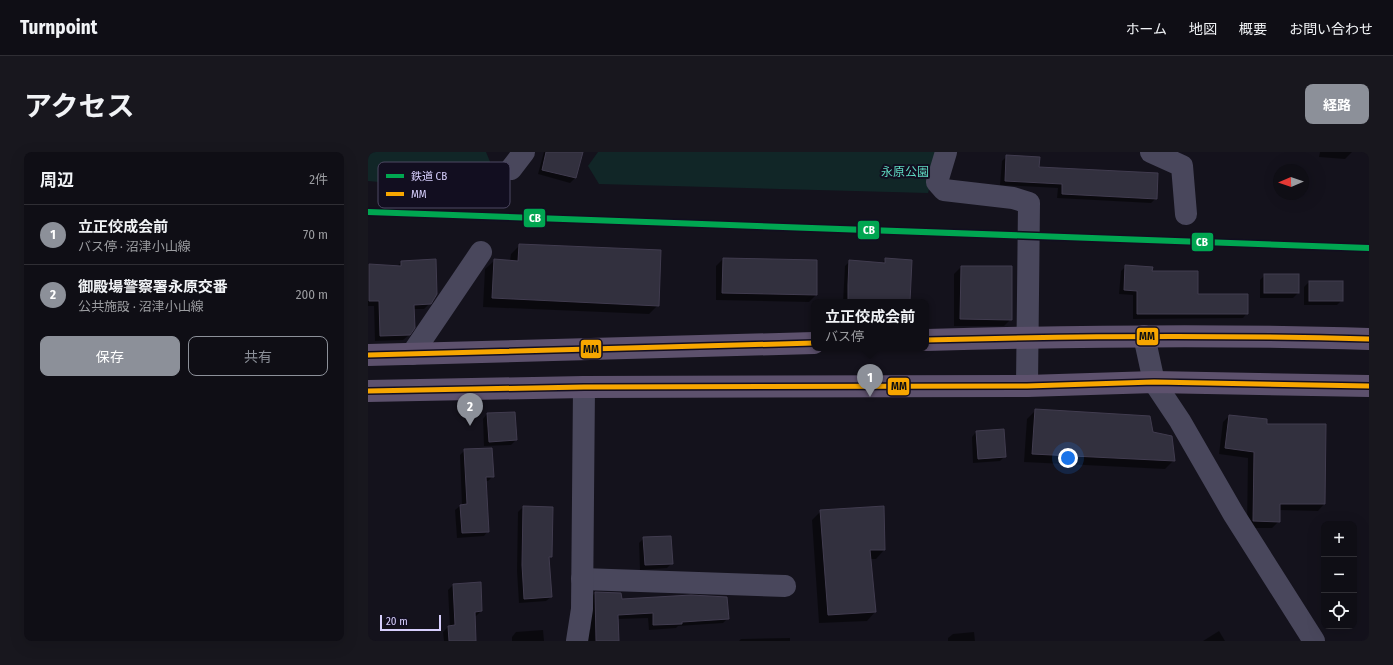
<!DOCTYPE html>
<html lang="ja">
<head>
<meta charset="utf-8">
<style>
  :root { --surface:#0f0e15; --page:#18171e; --text:#f1f3f6; --muted:#9b9ca0; --line:#2f2e34; --accent:#8c9099 }
  body { margin:0; font-family:"Fira Sans Condensed","Noto Sans JP",sans-serif; background:var(--page); color:var(--text) }
  .controls { position:absolute; right:12px; bottom:12px; display:grid; overflow:hidden; border-radius:8px; box-shadow:0 4px 16px #0002 }
  .controls button { width:36px; height:36px; display:grid; place-items:center; padding:0; border:0; border-bottom:1px solid var(--line); background:var(--surface); color:var(--text); font:20px sans-serif }
  .compass { position:absolute; left:905px; top:12px; width:36px; height:36px; border-radius:50%; background:var(--surface); box-shadow:0 4px 16px #0002; rotate:268deg }
  .scale { position:absolute; left:12px; bottom:10px; width:61px; box-sizing:border-box; padding-left:4px; border:2px solid #d7cffd; border-top:0; font-size:11px; line-height:14px; white-space:nowrap; color:#d7cffd; -webkit-text-stroke:3px #120e20; paint-order:stroke }
  .you { position:absolute; left:700px; top:306px; width:14px; height:14px; margin:-10px; border:3px solid #fff; border-radius:50%; background:#1a73e8; box-shadow:0 0 0 6px #1a73e833 }
  .badge { display:grid; place-items:center; width:26px; height:26px; border-radius:50%; background:var(--accent); color:#fff; font-size:13px; font-weight:700 }
  .pin { position:absolute; translate:-50% -33px; filter:drop-shadow(0 1px 2px #0008) }
  .pin::after { content:''; position:absolute; top:21px; width:14px; height:12px; background:inherit; clip-path:polygon(0 0,100% 0,50% 100%) }
  .popup { position:absolute; left:443px; top:147px; width:118px; height:52px; box-sizing:border-box; display:grid; place-content:center; border-radius:8px; background:var(--surface); filter:drop-shadow(0 1px 3px #0005); font-size:13px; white-space:nowrap; color:var(--muted) }
  .popup b { font-size:15px; color:var(--text) }
  .popup::after { content:''; position:absolute; left:50%; top:100%; margin-left:-8px; border:8px solid transparent; border-top-color:var(--surface) }
  .list { margin:0; padding:0; list-style:none }
  h2 { display:flex; justify-content:space-between; align-items:center; height:52px; margin:0; padding:0 16px; font-size:17px }
  h2 small { font-size:13px; font-weight:400; color:var(--muted) }
  .list li { display:grid; grid-template-columns:26px 1fr auto; gap:12px; align-items:center; box-sizing:border-box; height:60px; padding:0 16px; border-top:1px solid var(--line) }
  .list b { display:block; font-size:15px; white-space:nowrap }
  .list p { margin:0; font-size:13px; white-space:nowrap; color:var(--muted) }
  .list em { font-size:13px; font-style:normal; color:var(--muted) }
  .actions { display:flex; gap:8px; padding:12px 16px }
  .actions a { flex:1; padding:9px 0; border:1px solid var(--accent); border-radius:8px; text-align:center; font-size:14px; color:var(--accent) }
  .actions .main { background:var(--accent); color:#fff }
  .icon { flex:none; width:22px; height:22px; fill:none; stroke:currentColor; stroke-width:2; stroke-linecap:round; stroke-linejoin:round }
  .map { position:relative; flex:none; width:1001px; height:489px; overflow:hidden; border-radius:8px }
  header { display:flex; align-items:center; gap:24px; box-sizing:border-box; height:56px; padding:0 20px; background:var(--surface); border-bottom:1px solid var(--line) }
  header strong { font-size:19px }
  nav { display:flex; gap:22px; margin-inline-start:auto; font-size:14px }
  .intro { display:flex; align-items:center; justify-content:space-between; box-sizing:border-box; height:96px; padding:0 24px }
  h1 { margin:0; font-size:28px }
  .button { padding:10px 18px; border-radius:8px; background:var(--accent); color:#fff; font-size:14px; font-weight:700 }
  main { display:flex; gap:24px; padding:0 24px }
  aside { flex:1; background:var(--surface); border-radius:8px; box-shadow:0 4px 16px #0002 }
  .map>svg:first-child { display:block }
  .green { fill:#112627 }
  .shadow { fill:#0007 }
  .building { fill:#32303e; stroke:#413c4f }
  .lines { fill:none; stroke-linecap:round; stroke-linejoin:round }
  .minor { stroke:#49475c; stroke-width:22 }
  .major { stroke:#5d516d; stroke-width:22 }
  .bus-1-casing { stroke:#120e20; stroke-width:8 }
  .bus-1 { stroke:#f7a600; stroke-width:5 }
  .rail-1-casing { stroke:#120e20; stroke-width:9 }
  .rail-1 { stroke:#00a651; stroke-width:6 }
  .labels { text-anchor:middle; stroke-width:4; stroke-linejoin:round; paint-order:stroke }
  .park-label { font-size:12px; fill:#5fd9c1; stroke:#120e20 }
  .key { fill:#120e20; stroke:#4d4862; stroke-width:1 }
  .key-label { font-size:11px; fill:#d7cffd }
  .line-badge { stroke:#120e20; stroke-width:1.5 }
  .badge-label { font-size:11px; text-anchor:middle; font-weight:bold; fill:#fff }
  .pale-badge-label { font-size:11px; text-anchor:middle; font-weight:bold; fill:#111 }
</style>
</head>
<body>
<header>
<strong>Turnpoint</strong>
<nav><a>ホーム</a><a>地図</a><a>概要</a><a>お問い合わせ</a></nav>
</header>
<div class="intro"><h1>アクセス</h1><a class="button">経路</a></div>
<main>
<aside>
<h2>周辺<small>2件</small></h2>
<ul class="list">
<li><span class="badge">1</span><div><b>立正佼成会前</b><p>バス停 · 沼津小山線</p></div><em>70 m</em></li>
<li><span class="badge">2</span><div><b>御殿場警察署永原交番</b><p>公共施設 · 沼津小山線</p></div><em>200 m</em></li>
</ul>
<div class="actions"><a class="main">保存</a><a>共有</a></div>
</aside>
<div class="map">
<svg width="1001" height="489" viewBox="0 0 1001 489">
  <rect width="100%" height="100%" fill="#14121c"/>
  <!-- green -->
  <g class="green">
    <path d="M0,0H118L125,17L81,36L0,29Z"/>
    <path d="M230,0H572L560,41L231,32L220,14Z"/>
  </g>
  <!-- shadow -->
  <g class="shadow">
    <path d="M176,0H215L211,9L207,26L202,31L170,22Z"/>
    <path d="M952,0H984L977,7L951,5Z"/>
    <path d="M639,4L670,16L788,46L783,51L689,46L690,36L632,33L634,9Z"/>
    <path d="M152,93L290,153L281,162L115,155L117,117L126,109H142L143,102Z"/>
    <path d="M355,107L448,143L441,150L348,148V114Z"/>
    <path d="M518,107L541,143H543L542,150H475L477,114L482,109L514,111Z"/>
    <path d="M34,110L62,151L56,157H45L41,183L35,188L7,189L6,154H0V112L29,114Z"/>
    <path d="M758,114L829,143L879,161L875,166L765,167V143L751,142L753,119Z"/>
    <path d="M593,115L643,167L636,174H586V122Z"/>
    <path d="M897,123L930,141L925,146H892V128Z"/>
    <path d="M941,130L974,148L969,153H936V135Z"/>
    <path d="M668,258L784,281L806,308L797,317L656,310L659,267Z"/>
    <path d="M119,262L148,288L143,293L116,294L115,267Z"/>
    <path d="M861,264L898,273L956,352L950,359L911,358V369L904,376H879L880,306L851,302L855,270Z"/>
    <path d="M608,280L637,304L632,309L605,311L604,285Z"/>
    <path d="M97,298L125,324L120,329H117L120,379L116,384L89,386L87,358L92,354H94L92,303Z"/>
    <path d="M155,355L183,404L180,407L183,445L178,449L151,451L149,419L150,360Z"/>
    <path d="M453,359L516,398L508,407H502L507,460L499,469L451,471L444,368Z"/>
    <path d="M276,386L304,411L299,416L272,418L271,391Z"/>
    <path d="M85,433L113,459L108,464H106L108,489H76L75,480L80,475H82L80,438Z"/>
    <path d="M227,441L253,448L360,466L355,471L310,474L308,476L281,478L280,466L250,467V489H219V480L223,477L222,446Z"/>
    <path d="M175,478L176,489H144V485L148,480Z"/>
    <path d="M851,479L857,489H835Z"/>
    <path d="M606,480L607,489H580V486L585,482Z"/>
    <path d="M422,486V489H371L373,487Z"/>
  </g>
  <!-- building -->
  <g class="building">
    <path d="M178,0H215L208,26L174,18Z"/>
    <path d="M638,3L672,5L671,15L790,21L789,47L694,42V32L637,29Z"/>
    <path d="M151,92L293,98L291,154L124,146L126,107L150,109Z"/>
    <path d="M355,106L449,108V143L354,141Z"/>
    <path d="M517,106L544,108L542,150H480V133L481,108L517,111Z"/>
    <path d="M68,107L69,142L63,152L46,153L47,176L42,183L12,184L11,149H1V112L33,114V109Z"/>
    <path d="M757,113L785,115L784,119H830V142H880V162H769V139L756,138Z"/>
    <path d="M593,114H644V168L592,167Z"/>
    <rect x="896" y="122" width="35" height="19"/>
    <rect x="941" y="129" width="34" height="20"/>
    <path d="M667,257L782,264L785,280L804,284L807,309L664,302Z"/>
    <path d="M147,260L149,288L121,290L119,261Z"/>
    <path d="M861,263L899,267V272H958L957,352H912V370L885,369L886,300L857,296Z"/>
    <path d="M636,277L638,305L610,307L608,279Z"/>
    <path d="M124,296L126,325H118L121,380L94,381L92,353L99,352L96,297Z"/>
    <path d="M155,354L185,355L184,405H181L184,445L156,447L154,413Z"/>
    <path d="M516,354L517,398H502L508,460L460,463L452,358Z"/>
    <path d="M303,384L305,412L277,413L275,385Z"/>
    <path d="M113,430L114,459L107,460L108,489H81L80,474L87,473L85,432Z"/>
    <path d="M227,440L253,441L254,447L323,443L359,445L361,467L314,470V472L285,473V461L250,463L251,489H228Z"/>
  </g>
  <g class="lines">
    <!-- minor -->
    <g class="minor">
      <path d="M578,0L569,30L576,38L645,46L661,51L659,234"/>
      <path d="M783,0L814,14L818,62"/>
      <path d="M143,17L156,0"/>
      <path d="M776,184L786,230L812,269L865,361L946,489"/>
      <path d="M44,202L113,100"/>
      <path d="M214,427L417,434"/>
      <path d="M209,489L214,457L216,235"/>
    </g>
    <!-- major -->
    <g class="major">
      <path d="M558,188C706,184 853,182 1001,187"/>
      <path d="M0,203L446,191"/>
      <path d="M0,239L216,235L659,234L786,230L1001,234"/>
    </g>
    <!-- bus-1 casing -->
    <g class="bus-1-casing">
      <g id="bus-1">
        <path d="M558,188C706,184 853,183 1001,187"/>
        <path d="M0,203L446,191"/>
        <path d="M0,239L216,235L659,234L786,230L1001,234"/>
      </g>
    </g>
    <!-- bus-1 -->
    <use href="#bus-1" class="bus-1"/>
    <!-- rail-1 casing -->
    <g class="rail-1-casing">
      <path id="rail-1" d="M0,60L1001,96"/>
    </g>
    <!-- rail-1 -->
    <use href="#rail-1" class="rail-1"/>
  </g>
  <g class="labels">
    <!-- park labels -->
    <g class="park-label">
      <text x="537" y="24">永原公園</text>
    </g>
  </g>
  <!-- legend -->
  <rect x="10" y="10" width="132" height="46" rx="6" class="key"/>
  <rect x="18" y="22" width="18" height="4" fill="#00a651"/>
  <rect x="18" y="40" width="18" height="4" fill="#f7a600"/>
  <g class="key-label">
    <text x="43" y="28">鉄道 CB</text>
    <text x="43" y="46">MM</text>
  </g>
  <g class="line-badge">
    <rect x="155" y="56" width="23" height="20" rx="4" fill="#00a651"/>
    <rect x="489" y="68" width="23" height="20" rx="4" fill="#00a651"/>
    <rect x="823" y="80" width="23" height="20" rx="4" fill="#00a651"/>
    <rect x="768" y="175" width="23" height="19" rx="4" fill="#f7a600"/>
    <rect x="212" y="187" width="22" height="20" rx="4" fill="#f7a600"/>
    <rect x="519" y="225" width="23" height="19" rx="4" fill="#f7a600"/>
  </g>
  <g class="badge-label">
    <text x="167" y="70">CB</text>
    <text x="501" y="82">CB</text>
    <text x="834" y="94">CB</text>
  </g>
  <g class="pale-badge-label">
    <text x="779" y="188">MM</text>
    <text x="223" y="201">MM</text>
    <text x="531" y="238">MM</text>
  </g>
</svg>
<div class="controls">
<button>+</button>
<button>−</button>
<button><svg class="icon" aria-label="locate" viewBox="0 0 24 24"><circle cx="12" cy="12" r="6"/><path d="M12 2v4M12 18v4M2 12h4M18 12h4"/></svg></button>
</div>
<svg class="compass" viewBox="-18 -18 36 36"><path d="M0-13l5 13h-10z" fill="#e53935"/><path d="M0 13l5-13h-10z" fill="#9b9ca0"/></svg>
<div class="scale">20 m</div>
<div class="you"></div>
<div class="pin badge" style="left:502px;top:245px">1</div>
<div class="popup"><b>立正佼成会前</b>バス停</div>
<div class="pin badge" style="left:102px;top:274px">2</div>
</div>
</main>
</body>
</html>
